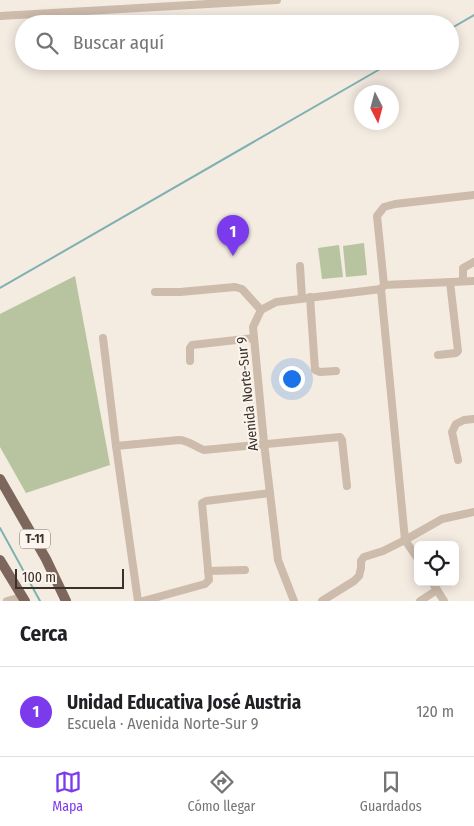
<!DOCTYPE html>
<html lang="es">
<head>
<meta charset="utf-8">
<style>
  :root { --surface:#fff; --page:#f2f2f2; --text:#202124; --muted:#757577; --line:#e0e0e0; --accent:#7c3aed }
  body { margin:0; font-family:"Fira Sans Condensed",sans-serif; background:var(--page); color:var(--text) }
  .controls { position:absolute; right:15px; bottom:15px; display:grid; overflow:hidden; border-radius:8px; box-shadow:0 2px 12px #0003 }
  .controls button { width:45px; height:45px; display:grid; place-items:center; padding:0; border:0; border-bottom:1px solid var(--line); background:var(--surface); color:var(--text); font:25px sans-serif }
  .compass { position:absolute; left:354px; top:85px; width:45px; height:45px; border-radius:50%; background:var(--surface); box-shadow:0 2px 12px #0003; rotate:174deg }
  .scale { position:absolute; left:15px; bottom:12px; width:109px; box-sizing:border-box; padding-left:5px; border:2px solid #3b302b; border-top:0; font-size:14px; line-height:18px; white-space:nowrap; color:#3b302b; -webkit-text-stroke:4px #fbf5ee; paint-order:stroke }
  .you { position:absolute; left:291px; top:378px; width:18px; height:18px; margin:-12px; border:4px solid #fff; border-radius:50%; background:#1a73e8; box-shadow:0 0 0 8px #1a73e833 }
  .badge { display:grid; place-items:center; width:32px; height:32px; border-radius:50%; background:var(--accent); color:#fff; font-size:16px; font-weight:700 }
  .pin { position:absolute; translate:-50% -41px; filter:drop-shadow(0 1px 2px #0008) }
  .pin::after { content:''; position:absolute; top:26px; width:18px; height:15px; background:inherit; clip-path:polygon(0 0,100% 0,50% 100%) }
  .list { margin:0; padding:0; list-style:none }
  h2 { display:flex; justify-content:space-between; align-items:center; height:65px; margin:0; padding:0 20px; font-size:21px }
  h2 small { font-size:16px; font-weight:400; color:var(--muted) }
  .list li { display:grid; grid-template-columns:32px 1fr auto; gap:15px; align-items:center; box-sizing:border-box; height:90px; padding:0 20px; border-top:1px solid var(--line) }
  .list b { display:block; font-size:19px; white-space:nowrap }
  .list p { margin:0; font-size:16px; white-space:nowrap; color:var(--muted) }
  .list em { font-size:16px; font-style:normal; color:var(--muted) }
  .icon { flex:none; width:28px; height:28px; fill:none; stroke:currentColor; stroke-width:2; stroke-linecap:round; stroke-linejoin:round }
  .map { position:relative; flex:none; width:474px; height:601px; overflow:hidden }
  .search { position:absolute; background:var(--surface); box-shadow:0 2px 12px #0003; left:15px; right:15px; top:15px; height:55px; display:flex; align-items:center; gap:12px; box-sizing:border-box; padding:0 18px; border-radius:28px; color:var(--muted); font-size:19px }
  .sheet { height:155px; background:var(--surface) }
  nav { display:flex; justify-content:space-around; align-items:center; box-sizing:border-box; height:70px; border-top:1px solid var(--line); background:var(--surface); font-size:14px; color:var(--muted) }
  nav a { display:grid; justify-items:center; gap:2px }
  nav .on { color:var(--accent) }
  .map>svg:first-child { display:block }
  .green { fill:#b8c4a0 }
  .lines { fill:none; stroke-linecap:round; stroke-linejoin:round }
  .stream { stroke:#7fb0b2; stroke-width:2 }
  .minor { stroke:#cdbbac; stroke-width:8 }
  .major { stroke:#7d675c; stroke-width:10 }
  .labels { text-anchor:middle; stroke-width:4; stroke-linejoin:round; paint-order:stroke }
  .shield { fill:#fbf5ee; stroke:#756b66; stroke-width:1 }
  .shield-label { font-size:12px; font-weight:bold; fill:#3b302b }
  .street-label { font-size:14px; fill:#3b302b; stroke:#fbf5ee }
</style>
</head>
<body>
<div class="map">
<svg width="474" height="601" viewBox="0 0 474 601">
  <rect width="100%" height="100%" fill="#f4ebe1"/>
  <!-- green -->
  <g class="green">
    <path d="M364,243L367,275L346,277L343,246Z"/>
    <path d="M339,245L343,277L322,279L318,248Z"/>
    <path d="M75,276L110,465L26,493L0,447V314Z"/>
  </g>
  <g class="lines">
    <!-- stream -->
    <g class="stream">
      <path d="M450,29L474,15"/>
      <path d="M0,288L394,61"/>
      <path d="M0,528L40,601"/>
    </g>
    <!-- minor -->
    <g class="minor">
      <path d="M0,16L277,0"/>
      <path d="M300,266L302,298"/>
      <path d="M463,281V268L474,262"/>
      <path d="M384,285L377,216L384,207L395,204L474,195"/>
      <path d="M381,289L405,540L442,519L474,512"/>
      <path d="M155,292H180L235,287L242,289L261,310"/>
      <path d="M310,297L315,370L320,372L336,371"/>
      <path d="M103,338L116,446"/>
      <path d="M438,355L456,353L458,351L450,282"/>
      <path d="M190,361V348L192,345L254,338"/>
      <path d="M458,460L452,432L456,424L464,420L474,419"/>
      <path d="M208,571L245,570"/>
      <path d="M432,582L444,601"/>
      <path d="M7,601L22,597"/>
      <path d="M138,601L116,446L179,440C188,440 195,447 204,450L340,437L342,440L347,486"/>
      <path d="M143,601L205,584L209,580L202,503L206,501L270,493"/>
      <path d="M294,601L278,560L264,443L253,327L261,310L276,302L381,289L384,285L474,281"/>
      <path d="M322,601L354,581L359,576L361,568V561L364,557L383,551L405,540L418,559"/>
      <path d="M420,601L437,590"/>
    </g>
    <!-- major -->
    <g class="major">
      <path d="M0,479L46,559L66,601"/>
      <path d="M0,560L25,601"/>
    </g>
  </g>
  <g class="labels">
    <!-- shield labels -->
    <rect class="shield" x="20" y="529.5" width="30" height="19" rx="4"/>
    <g class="shield-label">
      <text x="35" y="543">T-11</text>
    </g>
    <!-- street labels -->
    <g class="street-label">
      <text transform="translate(247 394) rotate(-96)" y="5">Avenida Norte-Sur 9</text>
    </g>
  </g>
</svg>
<div class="controls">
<button><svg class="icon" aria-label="locate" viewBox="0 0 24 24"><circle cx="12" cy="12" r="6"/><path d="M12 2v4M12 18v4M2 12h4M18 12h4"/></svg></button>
</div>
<svg class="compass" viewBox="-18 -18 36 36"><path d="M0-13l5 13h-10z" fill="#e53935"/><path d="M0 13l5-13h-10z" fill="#757577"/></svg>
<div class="scale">100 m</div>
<div class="you"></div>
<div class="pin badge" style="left:233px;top:256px">1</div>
<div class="search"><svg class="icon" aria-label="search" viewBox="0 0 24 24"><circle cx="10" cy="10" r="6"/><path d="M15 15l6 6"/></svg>Buscar aquí</div>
</div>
<section class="sheet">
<h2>Cerca<small></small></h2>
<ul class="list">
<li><span class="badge">1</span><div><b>Unidad Educativa José Austria</b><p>Escuela · Avenida Norte-Sur 9</p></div><em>120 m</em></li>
</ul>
</section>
<nav>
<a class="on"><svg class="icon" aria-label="map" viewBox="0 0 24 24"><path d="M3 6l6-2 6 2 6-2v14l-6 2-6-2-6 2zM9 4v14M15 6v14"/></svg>Mapa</a>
<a><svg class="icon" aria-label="directions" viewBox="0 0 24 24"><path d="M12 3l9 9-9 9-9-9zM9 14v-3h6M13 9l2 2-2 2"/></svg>Cómo llegar</a>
<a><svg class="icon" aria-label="saved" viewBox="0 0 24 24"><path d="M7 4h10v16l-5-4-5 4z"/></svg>Guardados</a>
</nav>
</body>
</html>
